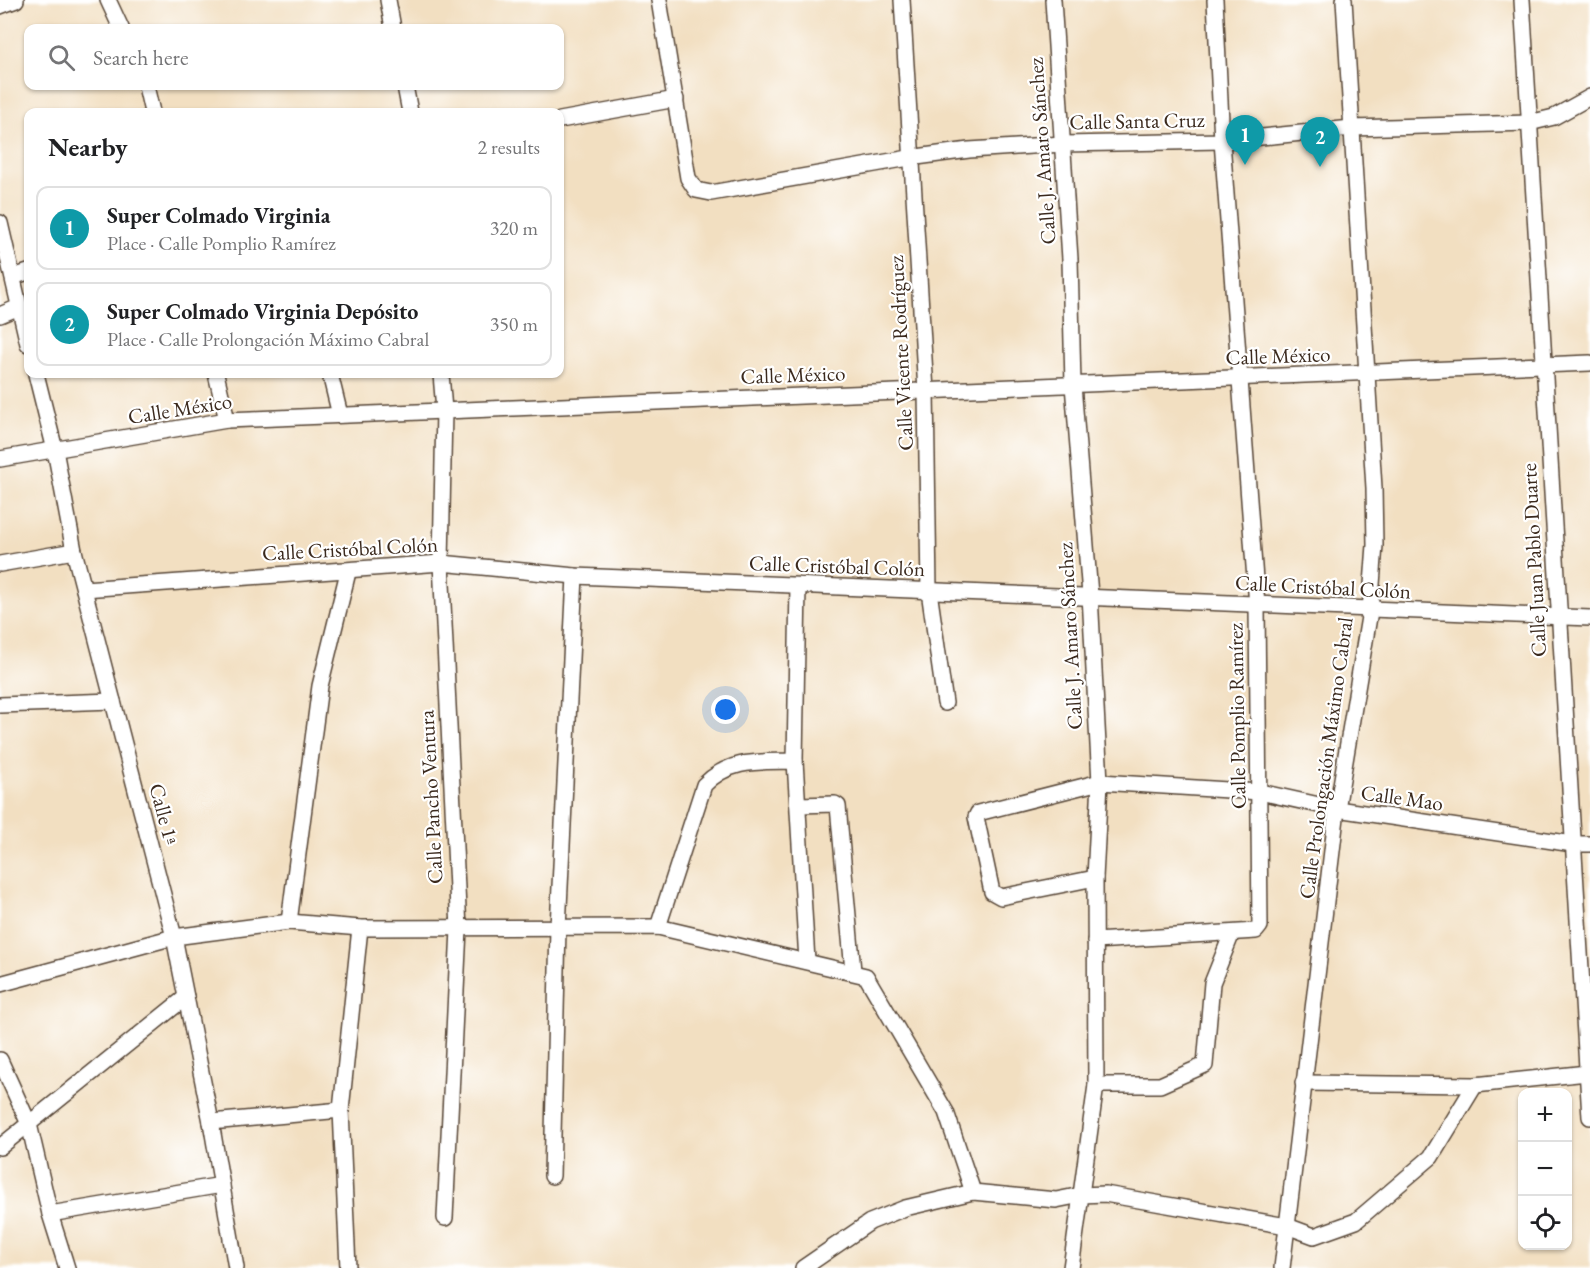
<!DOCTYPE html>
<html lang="en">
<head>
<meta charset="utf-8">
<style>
  :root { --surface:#fff; --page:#f2f2f2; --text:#202124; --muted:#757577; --line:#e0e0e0; --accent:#ea580c }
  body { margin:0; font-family:"EB Garamond",serif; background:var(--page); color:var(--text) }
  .controls { position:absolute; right:18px; bottom:18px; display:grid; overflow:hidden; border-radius:12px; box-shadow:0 2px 4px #0004 }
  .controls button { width:54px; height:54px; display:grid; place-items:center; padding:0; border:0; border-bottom:2px solid var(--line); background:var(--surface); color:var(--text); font:30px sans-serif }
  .you { position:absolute; left:726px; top:710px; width:21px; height:21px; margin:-15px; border:4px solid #fff; border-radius:50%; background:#1a73e8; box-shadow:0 0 0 9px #1a73e833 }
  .badge { display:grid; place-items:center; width:39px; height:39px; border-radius:50%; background:var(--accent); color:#fff; font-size:20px; font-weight:700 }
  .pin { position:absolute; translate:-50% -50px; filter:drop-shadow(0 2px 3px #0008) }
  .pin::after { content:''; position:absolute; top:32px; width:21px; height:18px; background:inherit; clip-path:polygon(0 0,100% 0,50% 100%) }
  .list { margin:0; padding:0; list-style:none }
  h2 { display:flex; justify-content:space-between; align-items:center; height:78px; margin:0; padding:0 24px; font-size:26px }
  h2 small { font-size:20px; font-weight:400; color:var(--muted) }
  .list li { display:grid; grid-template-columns:39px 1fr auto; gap:18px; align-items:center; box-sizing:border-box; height:84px; margin:0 12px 12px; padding:0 12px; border:2px solid var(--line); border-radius:12px }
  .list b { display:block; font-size:22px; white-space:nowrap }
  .list p { margin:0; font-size:20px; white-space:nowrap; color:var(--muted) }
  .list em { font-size:20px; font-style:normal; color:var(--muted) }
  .icon { flex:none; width:33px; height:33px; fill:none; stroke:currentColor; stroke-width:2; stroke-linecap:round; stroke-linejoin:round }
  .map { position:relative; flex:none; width:1590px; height:1268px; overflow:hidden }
  .search { position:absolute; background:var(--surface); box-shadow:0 2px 4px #0004; left:24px; top:24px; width:540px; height:66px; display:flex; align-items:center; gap:15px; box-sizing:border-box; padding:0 21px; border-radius:12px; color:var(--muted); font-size:22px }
  .panel { position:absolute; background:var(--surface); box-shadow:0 2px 4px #0004; left:24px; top:108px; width:540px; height:270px; border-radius:12px }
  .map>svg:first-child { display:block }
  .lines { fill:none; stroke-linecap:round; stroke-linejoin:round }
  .minor-casing { stroke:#564536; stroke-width:18 }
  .minor { stroke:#fff; stroke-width:15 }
  .labels { text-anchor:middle; stroke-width:4.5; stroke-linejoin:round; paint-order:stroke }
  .street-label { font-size:21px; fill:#3b2a1e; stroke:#fff }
</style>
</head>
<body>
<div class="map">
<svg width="1590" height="1268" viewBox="0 0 1590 1268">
  <rect width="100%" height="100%" fill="#fff"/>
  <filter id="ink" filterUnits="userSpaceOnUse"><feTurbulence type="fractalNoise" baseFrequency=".0167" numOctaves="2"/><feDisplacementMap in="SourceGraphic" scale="12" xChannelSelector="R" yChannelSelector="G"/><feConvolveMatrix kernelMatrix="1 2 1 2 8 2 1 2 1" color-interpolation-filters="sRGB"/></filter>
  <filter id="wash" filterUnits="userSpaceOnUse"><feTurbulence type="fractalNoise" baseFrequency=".008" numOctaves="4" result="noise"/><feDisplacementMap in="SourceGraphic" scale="24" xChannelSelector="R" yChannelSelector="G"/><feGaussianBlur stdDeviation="1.35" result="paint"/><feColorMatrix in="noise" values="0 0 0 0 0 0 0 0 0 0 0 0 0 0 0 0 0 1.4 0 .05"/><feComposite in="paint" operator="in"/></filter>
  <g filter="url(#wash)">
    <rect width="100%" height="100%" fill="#f2dfc1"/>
  </g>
  <g filter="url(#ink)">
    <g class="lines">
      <!-- minor casing -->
      <g class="minor-casing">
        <g id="minor">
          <path d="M108,0L121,28"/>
          <path d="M388,0L393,28"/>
          <path d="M659,0L688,178L696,190L711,193L909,158L969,150L1063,144L1222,141L1352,128L1529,123L1554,117L1590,97"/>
          <path d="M902,0L926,391L929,591L945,703"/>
          <path d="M1053,0L1070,259L1073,385L1090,595L1100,782L1095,878L1096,1085L1071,1268"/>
          <path d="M1522,0L1590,1117"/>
          <path d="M0,6L16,0"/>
          <path d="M146,86L152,112"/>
          <path d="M405,86L410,112"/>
          <path d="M560,120L676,99"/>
          <path d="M0,223L28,344"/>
          <path d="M13,277L28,272"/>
          <path d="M0,315L19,307"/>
          <path d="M36,374L55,450L74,551L174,937L211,1122L236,1268"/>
          <path d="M216,374L227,420"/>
          <path d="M330,374L340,415"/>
          <path d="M441,374L444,410L441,563L459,929L445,1218"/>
          <path d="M0,459L227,420L1590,363"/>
          <path d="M0,564L74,551"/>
          <path d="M798,586L795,761L807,961"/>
          <path d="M84,589L441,563L575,576L1590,618"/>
          <path d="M0,705L113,701"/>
          <path d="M798,805L835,804L838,806L853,971"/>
          <path d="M1095,878L1001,897L992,892L976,817L978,813L1100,782L1260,792L1337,809L1573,844H1590"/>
          <path d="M289,922L320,686L348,572"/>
          <path d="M658,927L704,785C730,758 761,762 795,761"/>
          <path d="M1095,941L1256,931L1260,926L1257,606L1222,141L1215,0"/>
          <path d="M0,984L174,937L289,922L360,928L658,927L866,976L946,1112L973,1192"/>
          <path d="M0,1060L29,1124L50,1214L67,1268"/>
          <path d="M1303,1083L1475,1085L1587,1073"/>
          <path d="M1096,1085H1160L1205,1065L1212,983L1232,933"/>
          <path d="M211,1122L341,1110"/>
          <path d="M0,1147L186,997"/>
          <path d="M552,1176L558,928L575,576"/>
          <path d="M50,1214L222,1185"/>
          <path d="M348,1268L341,1110L360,928"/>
          <path d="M803,1268L870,1222L905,1208L973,1192L1056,1200L1081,1195L1105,1194L1287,1226L1314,1236L1356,1221L1431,1157L1475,1085"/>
          <path d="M1282,1268L1337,809L1370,611L1375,545L1374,488L1344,0"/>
        </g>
      </g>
      <!-- minor -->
      <use href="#minor" class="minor"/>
    </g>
  </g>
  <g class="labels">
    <!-- street labels -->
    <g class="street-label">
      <text transform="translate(1137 121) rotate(-1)" y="7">Calle Santa Cruz</text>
      <text transform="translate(1042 151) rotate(-94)" y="7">Calle J. Amaro Sánchez</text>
      <text transform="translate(901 353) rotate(-93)" y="7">Calle Vicente Rodríguez</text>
      <text transform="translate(1278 356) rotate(-2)" y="7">Calle México</text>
      <text transform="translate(793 375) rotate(-2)" y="7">Calle México</text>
      <text transform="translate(180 409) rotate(-9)" y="7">Calle México</text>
      <text transform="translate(350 549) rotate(-3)" y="7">Calle Cristóbal Colón</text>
      <text transform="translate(1534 560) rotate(-93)" y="7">Calle Juan Pablo Duarte</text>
      <text transform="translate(837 566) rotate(2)" y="7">Calle Cristóbal Colón</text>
      <text transform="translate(1323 587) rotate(3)" y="7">Calle Cristóbal Colón</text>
      <text transform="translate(1070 636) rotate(-93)" y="7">Calle J. Amaro Sánchez</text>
      <text transform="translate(1237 716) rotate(-91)" y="7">Calle Pomplio Ramírez</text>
      <text transform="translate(1326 758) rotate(-82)" y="7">Calle Prolongación Máximo Cabral</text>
      <text transform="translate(431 797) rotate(-93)" y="7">Calle Pancho Ventura</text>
      <text transform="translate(1402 798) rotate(8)" y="7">Calle Mao</text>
      <text transform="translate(164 814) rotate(75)" y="7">Calle 1ª</text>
    </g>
  </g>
</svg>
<div class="controls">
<button>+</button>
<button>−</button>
<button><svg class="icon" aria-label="locate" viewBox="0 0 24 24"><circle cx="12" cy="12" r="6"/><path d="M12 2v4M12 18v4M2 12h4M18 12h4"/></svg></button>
</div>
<div class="you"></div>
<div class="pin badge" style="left:1245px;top:165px;background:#0f9aa8">1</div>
<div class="pin badge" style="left:1320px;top:167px;background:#0f9aa8">2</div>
<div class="search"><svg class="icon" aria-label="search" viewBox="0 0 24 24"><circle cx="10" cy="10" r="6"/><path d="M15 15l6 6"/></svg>Search here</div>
<section class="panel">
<h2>Nearby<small>2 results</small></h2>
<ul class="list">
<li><span class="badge" style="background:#0f9aa8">1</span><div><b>Super Colmado Virginia</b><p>Place · Calle Pomplio Ramírez</p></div><em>320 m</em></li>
<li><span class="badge" style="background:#0f9aa8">2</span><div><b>Super Colmado Virginia Depósito</b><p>Place · Calle Prolongación Máximo Cabral</p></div><em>350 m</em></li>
</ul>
</section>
</div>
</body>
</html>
